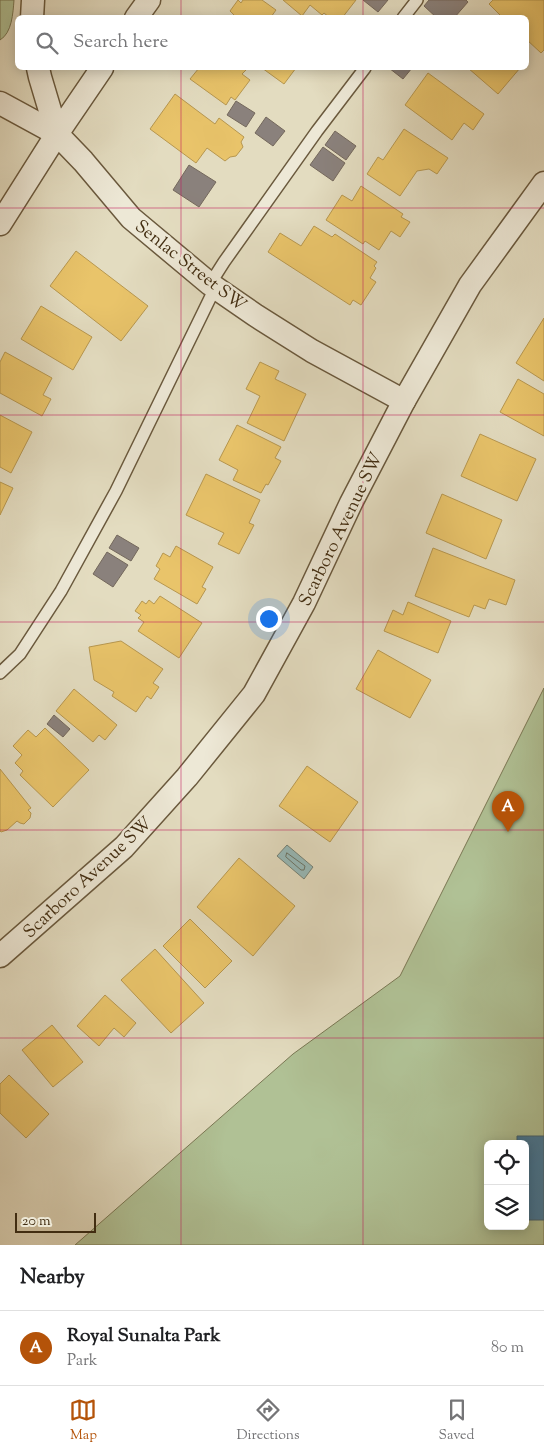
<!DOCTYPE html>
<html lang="en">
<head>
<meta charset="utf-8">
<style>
  :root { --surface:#fff; --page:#f2f2f2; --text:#202124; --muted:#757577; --line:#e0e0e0; --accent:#b45309 }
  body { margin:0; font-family:"Sorts Mill Goudy",serif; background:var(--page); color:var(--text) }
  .controls { position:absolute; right:15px; bottom:15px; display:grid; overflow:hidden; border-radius:8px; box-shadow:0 2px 12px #0003 }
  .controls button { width:45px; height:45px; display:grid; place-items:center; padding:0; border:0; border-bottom:1px solid var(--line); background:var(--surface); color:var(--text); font:25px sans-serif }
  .scale { position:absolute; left:15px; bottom:12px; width:81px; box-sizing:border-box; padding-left:5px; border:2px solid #422d11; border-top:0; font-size:14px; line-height:18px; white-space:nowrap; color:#422d11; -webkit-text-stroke:4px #ede8d6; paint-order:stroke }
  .you { position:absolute; left:268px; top:618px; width:18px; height:18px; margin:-12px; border:4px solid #fff; border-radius:50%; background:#1a73e8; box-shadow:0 0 0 8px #1a73e833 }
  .badge { display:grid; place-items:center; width:32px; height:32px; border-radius:50%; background:var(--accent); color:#fff; font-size:16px; font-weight:700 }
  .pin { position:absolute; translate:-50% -41px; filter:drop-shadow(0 1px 2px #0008) }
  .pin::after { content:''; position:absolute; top:26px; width:18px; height:15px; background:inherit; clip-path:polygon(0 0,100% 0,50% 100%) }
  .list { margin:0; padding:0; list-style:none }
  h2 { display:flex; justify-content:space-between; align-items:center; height:65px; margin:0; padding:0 20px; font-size:21px }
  h2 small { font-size:16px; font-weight:400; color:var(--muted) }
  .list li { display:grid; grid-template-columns:32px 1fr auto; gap:15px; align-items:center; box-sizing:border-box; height:75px; padding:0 20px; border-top:1px solid var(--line) }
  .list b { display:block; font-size:19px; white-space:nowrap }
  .list p { margin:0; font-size:16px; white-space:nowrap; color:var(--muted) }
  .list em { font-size:16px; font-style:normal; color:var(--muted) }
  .icon { flex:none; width:28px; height:28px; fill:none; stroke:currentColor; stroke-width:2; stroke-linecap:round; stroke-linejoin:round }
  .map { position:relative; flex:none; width:544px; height:1245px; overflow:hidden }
  .search { position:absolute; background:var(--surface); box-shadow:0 2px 12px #0003; left:15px; right:15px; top:15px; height:55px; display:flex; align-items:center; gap:12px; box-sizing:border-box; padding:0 18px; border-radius:8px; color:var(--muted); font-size:19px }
  .sheet { height:140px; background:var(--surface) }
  nav { display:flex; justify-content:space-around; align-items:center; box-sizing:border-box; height:70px; border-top:1px solid var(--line); background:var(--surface); font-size:14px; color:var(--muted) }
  nav a { display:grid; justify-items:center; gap:2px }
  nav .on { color:var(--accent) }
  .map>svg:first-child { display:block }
  .green { fill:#b0c195; stroke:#797753; fill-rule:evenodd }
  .water { fill:#97bab9; stroke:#758276 }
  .homes { fill:#e9c46a; stroke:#b7974f }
  .public { fill:#457b9d; stroke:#446473 }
  .industry { fill:#8a817c; stroke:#74685c }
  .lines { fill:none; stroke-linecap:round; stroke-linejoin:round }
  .shore { stroke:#6c7465; stroke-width:1 }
  .service-casing { stroke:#6a593d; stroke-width:14 }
  .minor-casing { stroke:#6a593d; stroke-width:25 }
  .service { stroke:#ede8d6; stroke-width:11 }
  .minor { stroke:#ede8d6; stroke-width:22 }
  .grid { fill:none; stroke:#c2185b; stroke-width:1; stroke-opacity:0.55 }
  .labels { text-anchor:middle; stroke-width:5; stroke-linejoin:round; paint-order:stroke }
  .street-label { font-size:18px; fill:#422d11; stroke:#ede8d6 }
</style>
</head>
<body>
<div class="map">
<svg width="544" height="1245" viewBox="0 0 544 1245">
  <rect width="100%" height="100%" fill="#e3dcc0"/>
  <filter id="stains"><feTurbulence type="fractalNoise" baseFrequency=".004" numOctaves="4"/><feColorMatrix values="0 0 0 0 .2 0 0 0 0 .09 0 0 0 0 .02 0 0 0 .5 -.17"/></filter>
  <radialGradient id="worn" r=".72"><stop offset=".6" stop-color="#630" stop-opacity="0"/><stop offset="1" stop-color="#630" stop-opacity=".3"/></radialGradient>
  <!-- green -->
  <g class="green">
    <path d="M0,0H14C13,13 12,33 0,40Z"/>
    <path d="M544,688V1245H75L293,1054L400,976ZM488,1144H525V1226H488Z"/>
  </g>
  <!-- water -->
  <path class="water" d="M287,845L313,867L304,879L277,856Z"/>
  <!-- homes -->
  <g class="homes">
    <path d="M238,0L241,3L243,0H262L276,10L271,17L272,18H232L234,15L230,11Z"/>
    <path d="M283,0H356L342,18H330L324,13L322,15L310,5L302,16Z"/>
    <path d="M493,0H544V50L541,53L526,39V18H503L489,4Z"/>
    <path d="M199,68H248L242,74L250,80L235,100L231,97L226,105L190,79Z"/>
    <path d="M262,68H296L284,84Z"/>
    <path d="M468,68H520L498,94Z"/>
    <path d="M428,73L484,114L473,130L464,123L452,140L405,105Z"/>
    <path d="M175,94L215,124L219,118L244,137L241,142L243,147L236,156L230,157L225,161L207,148L196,163L150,129Z"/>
    <path d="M404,129L448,158L437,174L429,169L417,171L400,196L367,174L378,157L383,160Z"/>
    <path d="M361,186L403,214L401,217L410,222L400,237L391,231L379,250L365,241L363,244L326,220L342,195L352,201Z"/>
    <path d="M314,226L332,237L335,234L377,262L374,266L376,268L370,278L376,282L361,305L353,300L350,305L268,252L280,233L301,246Z"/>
    <path d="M76,251L148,306L121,341L50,286Z"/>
    <path d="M41,306L92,337L73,370L21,339Z"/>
    <path d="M544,318V381L516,363Z"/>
    <path d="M5,352L52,378L43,395L51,399L42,416L0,393V362Z"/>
    <path d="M260,362L279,371L275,379L306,394L284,441L247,423L260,396L246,389Z"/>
    <path d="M518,379L544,394V436L500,412Z"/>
    <path d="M0,415L32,432L11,473L0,467Z"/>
    <path d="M237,425L281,447L275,458L281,461L268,485L266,484L261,493L233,480L238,470L219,460Z"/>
    <path d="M480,434L536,459L517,501L461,476Z"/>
    <path d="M206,474L260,500L249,523L254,525L239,554L218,544L224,533L186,515Z"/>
    <path d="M0,482L13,488L0,515Z"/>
    <path d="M442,494L502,520L486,559L426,533Z"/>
    <path d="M176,546L213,567L202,587L206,589L197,604L154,579L160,569L156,566L163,553L170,557Z"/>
    <path d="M433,548L515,580L506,605L489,599L485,609L474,605L469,617L415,596Z"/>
    <path d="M160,596L202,623L179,658L138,631L144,622L138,618L141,615L135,611L142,601L146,604L149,600L154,604Z"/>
    <path d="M408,602L451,621L438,653L384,631L393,610L403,615Z"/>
    <path d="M121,641L163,669L153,683L159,687L151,699L147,696L136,712L112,696L114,692L94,680L89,647Z"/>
    <path d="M378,650L431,680L410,718L356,689Z"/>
    <path d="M74,689L117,725L105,740L99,735L93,742L56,711Z"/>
    <path d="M45,728L89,770L53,807L20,775L23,771L15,763L22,755L13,746L28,730L36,737Z"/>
    <path d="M307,766L358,802L330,842L279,806Z"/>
    <path d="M0,769L31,808L28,810L31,813L30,818L24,824L20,823L17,821L7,830L1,832L0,831Z"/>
    <path d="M239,858L295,906L253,956L197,907Z"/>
    <path d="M190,919L232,961L205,988L163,946Z"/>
    <path d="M155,949L204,1003L171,1033L121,980Z"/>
    <path d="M105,995L136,1023L124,1037L114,1028L99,1046L77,1026Z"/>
    <path d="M52,1025L83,1062L53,1087L22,1050Z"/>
    <path d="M9,1075L49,1114L26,1138L0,1113V1084Z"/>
  </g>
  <!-- public -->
  <path class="public" d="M517,1136H544V1220H526L525,1144H517Z"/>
  <!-- industry -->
  <g class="industry">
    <path d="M363,0H388L378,12Z"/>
    <path d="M429,0H466L468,2L454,18H437L424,6Z"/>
    <path d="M389,68H412L403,79Z"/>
    <path d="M236,101L255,113L246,127L227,115Z"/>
    <path d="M266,117L285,131L273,146L255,133Z"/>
    <path d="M335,131L356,146L346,160L325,145Z"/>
    <path d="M323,147L345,163L333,181L310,165Z"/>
    <path d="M189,165L216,182L199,207L173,190Z"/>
    <path d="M117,535L139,548L131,561L109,548Z"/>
    <path d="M107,552L128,565L113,587L93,574Z"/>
    <path d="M54,715L70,729L63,737L47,724Z"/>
  </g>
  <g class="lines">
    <!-- shore -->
    <path class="shore" d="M287,853L305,866L304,870H301L286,857Z"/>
    <!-- service casing -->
    <g class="service-casing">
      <g id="service">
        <path d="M403,18L417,0"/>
        <path d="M210,284L224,262L317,131L365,68"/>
        <path d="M0,673L20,654L61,591L116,491L215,288"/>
      </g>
    </g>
    <!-- minor casing -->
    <g class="minor-casing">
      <g id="minor">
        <path d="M32,18L33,0"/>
        <path d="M136,18L149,0"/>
        <path d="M38,68L40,77L57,134"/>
        <path d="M0,103L57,134L83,161L131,218L210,284L255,315L312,351L404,401"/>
        <path d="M0,224L57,134L102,68"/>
        <path d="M0,956L124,847L187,777L254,694L304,603L351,503L404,401L470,285L544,183"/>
      </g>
    </g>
    <!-- service -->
    <use href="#service" class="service"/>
    <!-- minor -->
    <use href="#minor" class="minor"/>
  </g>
  <!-- grid -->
  <path class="grid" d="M181,0V18M363,0V18M181,68V1245M363,68V1245M0,208H544M0,415H544M0,622H544M0,830H544M0,1038H544"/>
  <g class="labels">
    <!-- street labels -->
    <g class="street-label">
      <text transform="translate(191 265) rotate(38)" y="6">Senlac Street SW</text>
      <text transform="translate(340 529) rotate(-64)" y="6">Scarboro Avenue SW</text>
      <text transform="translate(87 877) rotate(-43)" y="6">Scarboro Avenue SW</text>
    </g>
  </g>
  <rect width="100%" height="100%" filter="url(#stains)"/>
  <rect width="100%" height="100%" fill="url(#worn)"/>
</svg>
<div class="controls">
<button><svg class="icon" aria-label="locate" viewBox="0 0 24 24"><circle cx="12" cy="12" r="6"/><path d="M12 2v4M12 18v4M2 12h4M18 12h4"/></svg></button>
<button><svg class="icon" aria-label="layers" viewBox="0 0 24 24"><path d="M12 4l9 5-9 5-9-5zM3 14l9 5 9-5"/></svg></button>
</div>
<div class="scale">20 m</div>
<div class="you"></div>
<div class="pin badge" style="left:508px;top:832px">A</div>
<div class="search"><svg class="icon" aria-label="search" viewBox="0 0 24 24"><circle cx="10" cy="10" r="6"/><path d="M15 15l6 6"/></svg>Search here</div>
</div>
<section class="sheet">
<h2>Nearby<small></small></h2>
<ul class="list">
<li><span class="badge">A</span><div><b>Royal Sunalta Park</b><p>Park</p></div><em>80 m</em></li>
</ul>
</section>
<nav>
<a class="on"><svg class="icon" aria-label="map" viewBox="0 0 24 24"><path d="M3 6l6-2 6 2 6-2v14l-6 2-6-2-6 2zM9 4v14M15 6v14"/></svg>Map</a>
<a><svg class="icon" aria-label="directions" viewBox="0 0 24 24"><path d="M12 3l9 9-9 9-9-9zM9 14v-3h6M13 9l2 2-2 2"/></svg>Directions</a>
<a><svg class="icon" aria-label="saved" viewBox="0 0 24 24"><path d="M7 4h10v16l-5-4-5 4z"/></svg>Saved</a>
</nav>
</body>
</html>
